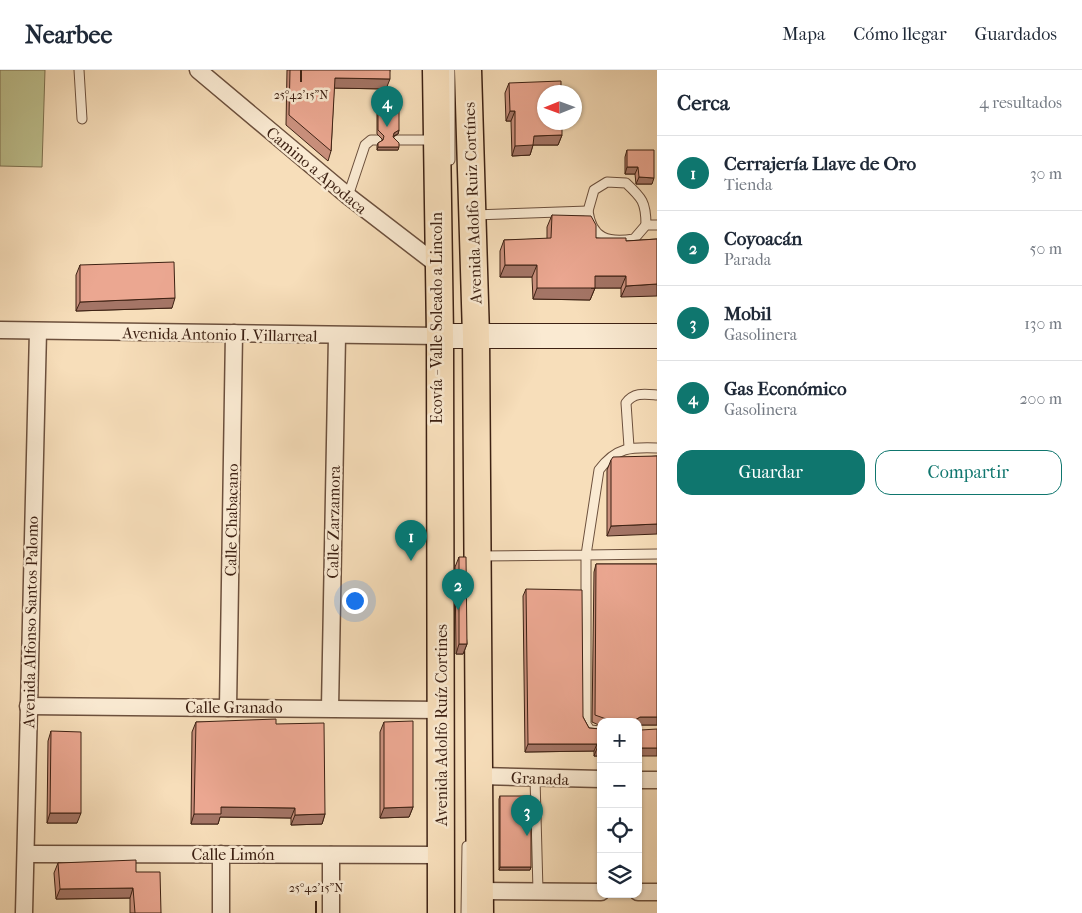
<!DOCTYPE html>
<html lang="es">
<head>
<meta charset="utf-8">
<style>
  :root { --surface:#fff; --page:#f2f2f3; --text:#1f2937; --muted:#747a83; --line:#e0e1e3; --accent:#0f766e }
  body { margin:0; font-family:"IM FELL French Canon",serif; background:var(--page); color:var(--text) }
  .controls { position:absolute; right:15px; bottom:15px; display:grid; overflow:hidden; border-radius:10px; box-shadow:0 1px 4px #0004 }
  .controls button { width:45px; height:45px; display:grid; place-items:center; padding:0; border:0; border-bottom:1px solid var(--line); background:var(--surface); color:var(--text); font:25px sans-serif }
  .compass { position:absolute; left:537px; top:15px; width:45px; height:45px; border-radius:50%; background:var(--surface); box-shadow:0 1px 4px #0004; rotate:269deg }
  .you { position:absolute; left:354px; top:530px; width:18px; height:18px; margin:-12px; border:4px solid #fff; border-radius:50%; background:#1a73e8; box-shadow:0 0 0 8px #1a73e833 }
  .badge { display:grid; place-items:center; width:32px; height:32px; border-radius:50%; background:var(--accent); color:#fff; font-size:16px; font-weight:700 }
  .pin { position:absolute; translate:-50% -41px; filter:drop-shadow(0 1px 2px #0008) }
  .pin::after { content:''; position:absolute; top:26px; width:18px; height:15px; background:inherit; clip-path:polygon(0 0,100% 0,50% 100%) }
  .list { margin:0; padding:0; list-style:none }
  h2 { display:flex; justify-content:space-between; align-items:center; height:65px; margin:0; padding:0 20px; font-size:21px }
  h2 small { font-size:16px; font-weight:400; color:var(--muted) }
  .list li { display:grid; grid-template-columns:32px 1fr auto; gap:15px; align-items:center; box-sizing:border-box; height:75px; padding:0 20px; border-top:1px solid var(--line) }
  .list b { display:block; font-size:19px; white-space:nowrap }
  .list p { margin:0; font-size:16px; white-space:nowrap; color:var(--muted) }
  .list em { font-size:16px; font-style:normal; color:var(--muted) }
  .actions { display:flex; gap:10px; padding:15px 20px }
  .actions a { flex:1; padding:11px 0; border:1px solid var(--accent); border-radius:15px; text-align:center; font-size:18px; color:var(--accent) }
  .actions .main { background:var(--accent); color:#fff }
  .icon { flex:none; width:28px; height:28px; fill:none; stroke:currentColor; stroke-width:2; stroke-linecap:round; stroke-linejoin:round }
  .map { position:relative; flex:none; width:657px; height:843px; overflow:hidden }
  header { display:flex; align-items:center; gap:30px; box-sizing:border-box; height:70px; padding:0 25px; background:var(--surface); border-bottom:1px solid var(--line) }
  header strong { font-size:24px }
  nav { display:flex; gap:28px; margin-inline-start:auto; font-size:18px }
  main { display:flex }
  aside { flex:1; background:var(--surface) }
  .map>svg:first-child { display:block }
  .park { fill:#bec18f; stroke:#7e7151 }
  .lines { fill:none; stroke-linecap:round; stroke-linejoin:round }
  .lane-casing { stroke:#6c503d; stroke-width:11 }
  .street-casing { stroke:#6c503d; stroke-width:19 }
  .secondary-casing { stroke:#3d2113; stroke-width:26 }
  .primary-casing { stroke:#3d2113; stroke-width:29 }
  .lane { stroke:#faead2; stroke-width:9 }
  .street { stroke:#faead2; stroke-width:16 }
  .secondary { stroke:#faead2; stroke-width:24 }
  .primary { stroke:#f7deba; stroke-width:26 }
  .wall { fill:#ca907d; stroke:#3d2113 }
  .shaded-wall { fill:#a47566; stroke:#3d2113 }
  .building { fill:#eba791; stroke:#3d2113 }
  .ticks { fill:none; stroke:#3d2113; stroke-width:2 }
  .labels { text-anchor:middle; stroke-width:5; stroke-linejoin:round; paint-order:stroke }
  .street-label { font-size:16px; fill:#3d2113; stroke:#faead2 }
  .ticks-label { font-size:12px; text-anchor:middle; fill:#3d2113; stroke:#faead2; stroke-width:5; stroke-linejoin:round; paint-order:stroke }
</style>
</head>
<body>
<header>
<strong>Nearbee</strong>
<nav><a>Mapa</a><a>Cómo llegar</a><a>Guardados</a></nav>
</header>
<main>
<div class="map">
<svg width="657" height="843" viewBox="0 0 657 843">
  <rect width="100%" height="100%" fill="#f7deba"/>
  <filter id="stains"><feTurbulence type="fractalNoise" baseFrequency=".004" numOctaves="4"/><feColorMatrix values="0 0 0 0 .2 0 0 0 0 .09 0 0 0 0 .02 0 0 0 .5 -.17"/></filter>
  <radialGradient id="worn" r=".72"><stop offset=".6" stop-color="#630" stop-opacity="0"/><stop offset="1" stop-color="#630" stop-opacity=".3"/></radialGradient>
  <!-- park -->
  <path class="park" d="M0,0H45L42,97L0,96Z"/>
  <g class="lines">
    <!-- lane casing -->
    <g class="lane-casing">
      <g id="lane">
        <path d="M79,0L82,49"/>
        <path d="M450,0V90"/>
        <path d="M398,70H435"/>
        <path d="M348,126L365,75L371,70H377"/>
        <path d="M588,141L594,120L607,112L626,113C642,128 646,132 646,155"/>
        <path d="M474,145L588,141C592,169 608,173 634,169L646,155H657"/>
        <path d="M629,377L626,333C634,322 645,324 657,325"/>
        <path d="M479,486L586,485L599,400C616,377 631,377 657,378"/>
        <path d="M601,661L590,660L586,654V485L657,484"/>
        <path d="M535,708L538,821"/>
        <path d="M466,843L467,776"/>
      </g>
    </g>
    <!-- street casing -->
    <g class="street-casing">
      <g id="street">
        <path d="M198,0L348,126L439,196"/>
        <path d="M0,260L440,266"/>
        <path d="M28,636L441,640"/>
        <path d="M228,638L234,263"/>
        <path d="M330,638L337,266"/>
        <path d="M480,706L601,709"/>
        <path d="M638,710H657"/>
        <path d="M26,784L441,785"/>
        <path d="M480,821L601,822"/>
        <path d="M638,822H657"/>
        <path d="M24,843L38,261"/>
        <path d="M221,843V784"/>
        <path d="M331,843V785"/>
      </g>
    </g>
    <!-- secondary casing -->
    <g class="secondary-casing">
      <path id="secondary" d="M440,266H657"/>
    </g>
    <!-- primary casing -->
    <g class="primary-casing">
      <g id="primary">
        <path d="M436,0L440,266L441,843"/>
        <path d="M468,0L476,266L480,843"/>
      </g>
    </g>
    <!-- lane -->
    <use href="#lane" class="lane"/>
    <!-- street -->
    <use href="#street" class="street"/>
    <!-- secondary -->
    <use href="#secondary" class="secondary"/>
    <!-- primary -->
    <use href="#primary" class="primary"/>
  </g>
  <!-- wall -->
  <g class="wall">
    <path d="M287,0H390L386,19L334,18L331,81L328,91L286,55Z"/>
    <path d="M509,13L562,65L558,75H533L530,85L512,86L511,51H506L505,23Z"/>
    <path d="M378,40L399,60L398,64L393,67L398,80H377V76L378,73L383,70L377,64V44Z"/>
    <path d="M627,80L652,114H636L635,104H625V87Z"/>
    <path d="M552,145L596,168L626,171L657,169L621,227V218H595L590,230L533,229L532,207H500V181L504,170L547,169V157Z"/>
    <path d="M80,195L172,238L76,241V205Z"/>
    <path d="M657,386L607,466V400L611,390Z"/>
    <path d="M459,487L467,574L463,584H456L455,497Z"/>
    <path d="M596,494H657V655H638V652H601V656L592,652L594,502Z"/>
    <path d="M526,519L583,647L589,658L601,659V686H594V681L525,682L523,526Z"/>
    <path d="M196,652L276,654L325,744L322,754L291,755V748L220,747L218,754H191L192,662Z"/>
    <path d="M384,652L413,737L409,747L380,748V662Z"/>
    <path d="M51,661L77,753H47L48,671Z"/>
    <path d="M500,726L530,800H499V729Z"/>
    <path d="M58,793L136,802L161,843H130V828L56,829L54,803Z"/>
  </g>
  <!-- shaded-wall -->
  <g class="shaded-wall">
    <path d="M335,8L390,9L386,19L331,18Z"/>
    <path d="M510,41H515L511,51H506Z"/>
    <path d="M399,60L398,64L393,66L394,63Z"/>
    <path d="M562,65L558,75H533L530,85L512,86L515,76L534,66Z"/>
    <path d="M378,77H399L398,80H377Z"/>
    <path d="M627,97H638L635,104H625Z"/>
    <path d="M639,107L654,108L652,114H636Z"/>
    <path d="M505,195H537L532,207H500Z"/>
    <path d="M595,206H626L621,218H591H595L590,230L533,229L537,218Z"/>
    <path d="M657,214V226L621,227L626,216Z"/>
    <path d="M175,228L172,238L76,241L80,232Z"/>
    <path d="M657,454V464L607,466L611,456Z"/>
    <path d="M459,574H467L463,584H456Z"/>
    <path d="M640,647H657V655H638V652H635V650Z"/>
    <path d="M528,674H597L594,681L525,682Z"/>
    <path d="M597,678H601V686H594Z"/>
    <rect x="638" y="678" width="19" height="8"/>
    <path d="M221,737L295,738L291,748L220,747L218,754H191L194,744Z"/>
    <path d="M413,737L409,747L380,748L384,738Z"/>
    <path d="M50,743H81L77,753H47Z"/>
    <path d="M325,744L322,754L291,755L295,745Z"/>
    <path d="M500,797H531L530,800H499Z"/>
    <path d="M133,818L130,828L56,829L60,819Z"/>
  </g>
  <!-- building -->
  <g class="building">
    <path d="M290,0H390V9L335,8L331,81L289,45Z"/>
    <path d="M561,11V22H544V52H562V65L534,66L533,75L515,76V41H510L509,13Z"/>
    <path d="M378,40H399V60L394,63L393,67L399,73V77H378V73L383,70L384,66L378,60Z"/>
    <path d="M627,80H654V108L639,107L638,97H627Z"/>
    <path d="M552,145L591,146L596,155V168H626V171L657,169V214L626,216V206H595V218H537V195H505L504,170L551,168Z"/>
    <path d="M174,192L175,228L80,232V195Z"/>
    <path d="M657,386V454L611,456V390L613,387Z"/>
    <path d="M459,487H466L467,574H459Z"/>
    <path d="M596,494H657V647H640L635,650V652H609V650L595,645Z"/>
    <path d="M526,519L582,520L583,647L589,658L601,659V678H597V674H528Z"/>
    <path d="M276,649V654L324,653L325,744L295,745V738L221,737V744H194L196,652Z"/>
    <path d="M413,651V737L384,738V652Z"/>
    <path d="M638,658L641,660L657,659V678H638Z"/>
    <path d="M51,661L81,662V743H50Z"/>
    <rect x="500" y="726" width="31" height="71"/>
    <path d="M136,790V802H160L161,843H135L133,818L60,819L58,793Z"/>
  </g>
  <!-- ticks -->
  <path class="ticks" d="M301,0V12M316,831V843"/>
  <g class="labels">
    <!-- street labels -->
    <g class="street-label">
      <text transform="translate(317 100) rotate(40)" y="6">Camino a Apodaca</text>
      <text transform="translate(472 133) rotate(-92)" y="6">Avenida Adolfo Ruiz Cortínes</text>
      <text transform="translate(436 248) rotate(-90)" y="6">Ecovía - Valle Soleado a Lincoln</text>
      <text transform="translate(220 264) rotate(1)" y="6">Avenida Antonio I. Villarreal</text>
      <text transform="translate(231 450) rotate(-89)" y="6">Calle Chabacano</text>
      <text transform="translate(333 452) rotate(-89)" y="6">Calle Zarzamora</text>
      <text transform="translate(30 552) rotate(-89)" y="6">Avenida Alfonso Santos Palomo</text>
      <text x="234" y="643">Calle Granado</text>
      <text transform="translate(441 655) rotate(-90)" y="6">Avenida Adolfo Ruíz Cortines</text>
      <text transform="translate(540 708) rotate(2)" y="6">Granada</text>
      <text x="233" y="790">Calle Limón</text>
    </g>
  </g>
  <g class="ticks-label">
    <text x="301" y="29">25°42'15"N</text>
    <text x="316" y="822">25°42'15"N</text>
  </g>
  <rect width="100%" height="100%" filter="url(#stains)"/>
  <rect width="100%" height="100%" fill="url(#worn)"/>
</svg>
<div class="controls">
<button>+</button>
<button>−</button>
<button><svg class="icon" aria-label="locate" viewBox="0 0 24 24"><circle cx="12" cy="12" r="6"/><path d="M12 2v4M12 18v4M2 12h4M18 12h4"/></svg></button>
<button><svg class="icon" aria-label="layers" viewBox="0 0 24 24"><path d="M12 4l9 5-9 5-9-5zM3 14l9 5 9-5"/></svg></button>
</div>
<svg class="compass" viewBox="-18 -18 36 36"><path d="M0-13l5 13h-10z" fill="#e53935"/><path d="M0 13l5-13h-10z" fill="#747a83"/></svg>
<div class="you"></div>
<div class="pin badge" style="left:411px;top:491px">1</div>
<div class="pin badge" style="left:458px;top:540px">2</div>
<div class="pin badge" style="left:527px;top:766px">3</div>
<div class="pin badge" style="left:387px;top:57px">4</div>
</div>
<aside>
<h2>Cerca<small>4 resultados</small></h2>
<ul class="list">
<li><span class="badge">1</span><div><b>Cerrajería Llave de Oro</b><p>Tienda</p></div><em>30 m</em></li>
<li><span class="badge">2</span><div><b>Coyoacán</b><p>Parada</p></div><em>50 m</em></li>
<li><span class="badge">3</span><div><b>Mobil</b><p>Gasolinera</p></div><em>130 m</em></li>
<li><span class="badge">4</span><div><b>Gas Económico</b><p>Gasolinera</p></div><em>200 m</em></li>
</ul>
<div class="actions"><a class="main">Guardar</a><a>Compartir</a></div>
</aside>
</main>
</body>
</html>
